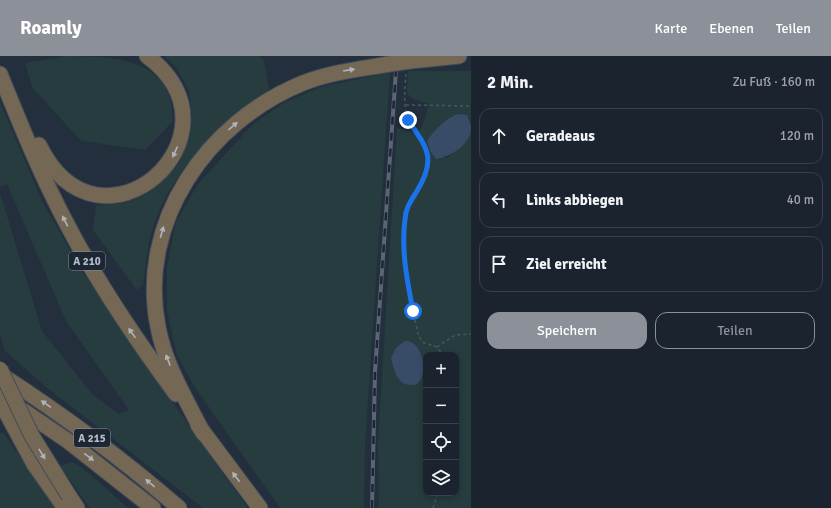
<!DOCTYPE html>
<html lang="de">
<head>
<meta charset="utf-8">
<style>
  :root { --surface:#1b232e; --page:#242b36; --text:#f1f3f6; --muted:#a0a4aa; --line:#39404a; --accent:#8c9099 }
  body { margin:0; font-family:Signika,sans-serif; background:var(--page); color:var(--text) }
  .controls { position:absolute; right:12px; bottom:12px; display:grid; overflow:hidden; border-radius:8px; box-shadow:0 2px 6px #0003 }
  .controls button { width:36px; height:36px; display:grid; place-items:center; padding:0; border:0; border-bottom:1px solid var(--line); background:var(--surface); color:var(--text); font:20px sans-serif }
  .stop { position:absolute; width:12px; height:12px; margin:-9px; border:3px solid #1a73e8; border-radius:50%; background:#fff }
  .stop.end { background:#1a73e8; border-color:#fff; box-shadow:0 1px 4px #0008 }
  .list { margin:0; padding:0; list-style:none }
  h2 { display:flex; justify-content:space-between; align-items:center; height:52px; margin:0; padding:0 16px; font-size:17px }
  h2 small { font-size:13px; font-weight:400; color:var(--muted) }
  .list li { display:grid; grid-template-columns:26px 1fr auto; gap:12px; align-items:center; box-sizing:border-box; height:56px; margin:0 8px 8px; padding:0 8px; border:1px solid var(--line); border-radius:12px }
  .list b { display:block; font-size:15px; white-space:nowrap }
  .list em { font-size:13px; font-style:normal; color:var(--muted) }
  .actions { display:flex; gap:8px; padding:12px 16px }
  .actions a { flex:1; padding:9px 0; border:1px solid var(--accent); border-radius:12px; text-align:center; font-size:14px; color:var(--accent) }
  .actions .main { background:var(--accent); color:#fff }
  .icon { flex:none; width:22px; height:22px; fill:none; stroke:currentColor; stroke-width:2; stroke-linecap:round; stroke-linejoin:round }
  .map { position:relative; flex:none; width:471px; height:452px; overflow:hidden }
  header { display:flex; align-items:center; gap:24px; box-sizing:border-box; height:56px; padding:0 20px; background:var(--accent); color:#fff }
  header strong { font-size:19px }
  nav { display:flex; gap:22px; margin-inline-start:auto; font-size:14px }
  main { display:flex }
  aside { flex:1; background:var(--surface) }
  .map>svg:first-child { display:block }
  .green { fill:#263c3f; fill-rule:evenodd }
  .water { fill:#394c67 }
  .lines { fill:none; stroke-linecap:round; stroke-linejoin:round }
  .highway-casing { stroke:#434c59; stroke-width:17 }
  .path { stroke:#44595c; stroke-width:1.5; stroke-dasharray:3 3; stroke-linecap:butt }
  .highway { stroke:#746855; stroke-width:15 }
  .rail-casing { stroke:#5a6575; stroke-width:4 }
  .rail { stroke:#1d2633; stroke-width:2.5; stroke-dasharray:8; stroke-linecap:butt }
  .highway-bridge-casing { stroke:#434c59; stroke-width:17; stroke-linecap:butt }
  .highway-bridge { stroke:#746855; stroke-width:15 }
  .oneway { fill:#aeb4bd }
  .route { stroke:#1a73e8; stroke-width:5 }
  .labels { text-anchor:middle; stroke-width:4; stroke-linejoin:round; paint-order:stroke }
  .shield { fill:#1d2633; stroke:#878f9c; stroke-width:1 }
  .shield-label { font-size:11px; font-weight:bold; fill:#b4bcc9 }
</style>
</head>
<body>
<header>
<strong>Roamly</strong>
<nav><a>Karte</a><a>Ebenen</a><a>Teilen</a></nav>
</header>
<main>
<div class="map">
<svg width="471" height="452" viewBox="0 0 471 452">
  <rect width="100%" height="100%" fill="#242f3e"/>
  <!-- green -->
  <g class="green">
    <path d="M68,0C106,1 157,0 170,43C172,50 172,58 173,65L145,94L81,85L32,31L25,7Z"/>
    <path d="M164,0H259L264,4L269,34C221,71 172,111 153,172C147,190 146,210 143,229L137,234L93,174L96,149L126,147L151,135L178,109L190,81L192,60L189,35L176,11Z"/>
    <path d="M408,15H471V452H379L378,387L397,72L409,74L417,81L425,63L428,47C403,42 407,39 408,15ZM452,60L471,72L464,89L446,102L430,95C426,78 441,70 452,60ZM426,299H456V437H426Z"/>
    <path d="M390,16L365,389L364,452H280L194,330L177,299L167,255V211L176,166L198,128L253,68L285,46L321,31Z"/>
    <path d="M0,46L42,145L82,215L199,384L248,452H203L46,331L5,295L0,277V137L42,275L92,338L119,358L129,354L66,265L7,128L0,131Z"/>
    <path d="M3,376L55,452H0V378Z"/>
    <path d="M73,406L91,419L128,452H90L60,410Z"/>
  </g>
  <!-- water -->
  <g class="water">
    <path d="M458,58L467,59C468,63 471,68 471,72C471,89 450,101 436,103L430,95L427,85C434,74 446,62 458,58Z"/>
    <path d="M405,285C421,284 427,311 421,323C419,327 416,329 412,329C397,330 394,313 391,302L396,292Z"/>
  </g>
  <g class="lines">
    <!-- highway casing -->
    <g class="highway-casing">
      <g id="highway">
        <path d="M410,5L459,0"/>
        <path d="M0,18C21,70 42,122 69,172C100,231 137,285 176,338"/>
        <path d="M39,89C100,214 252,78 147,0"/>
        <path d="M0,318C63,359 123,403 179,452"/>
        <path d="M0,339L68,385L153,452"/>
        <path d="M0,345L34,408L65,452"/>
        <path d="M198,369L260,452"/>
        <path d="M203,377C186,343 165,309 158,271C137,166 207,66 303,27C331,16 360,13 389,8"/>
        <path d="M69,440L77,452"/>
      </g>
    </g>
    <!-- path -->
    <g class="path">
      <path d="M406,18C405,32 403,50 408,63C414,80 428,85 428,106C429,125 411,136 408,149C398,192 409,236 418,278L422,286L437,291L443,299"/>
      <path d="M406,49L471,50"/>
      <path d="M437,291L455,279L471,278"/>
      <path d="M433,452L438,437"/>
    </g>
    <!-- highway -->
    <use href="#highway" class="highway"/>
    <!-- rail casing -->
    <g class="rail-casing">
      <path id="rail" d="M372,452L375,316L397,0"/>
    </g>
    <!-- rail -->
    <use href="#rail" class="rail"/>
    <!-- highway-bridge casing -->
    <g class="highway-bridge-casing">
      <g id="highway-bridge">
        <path d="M389,8L410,5"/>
        <path d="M0,313L32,380L69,440"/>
      </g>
    </g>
    <!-- highway-bridge -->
    <use href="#highway-bridge" class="highway-bridge"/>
  </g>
  <!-- one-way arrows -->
  <defs><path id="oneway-solid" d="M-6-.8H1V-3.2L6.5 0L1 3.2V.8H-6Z"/></defs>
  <g class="oneway">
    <use href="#oneway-solid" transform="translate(349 14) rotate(-9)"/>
    <use href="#oneway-solid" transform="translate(233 70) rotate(-41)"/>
    <use href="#oneway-solid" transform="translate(175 96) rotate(114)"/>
    <use href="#oneway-solid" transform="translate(65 165) rotate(-117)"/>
    <use href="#oneway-solid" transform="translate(162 176) rotate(-74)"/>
    <use href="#oneway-solid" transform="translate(132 277) rotate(-125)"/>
    <use href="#oneway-solid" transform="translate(168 304) rotate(-111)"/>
    <use href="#oneway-solid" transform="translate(46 348) rotate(-145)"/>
    <use href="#oneway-solid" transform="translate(42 398) rotate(59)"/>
    <use href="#oneway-solid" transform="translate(89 401) rotate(37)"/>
    <use href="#oneway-solid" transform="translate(236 421) rotate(-127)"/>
    <use href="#oneway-solid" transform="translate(150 427) rotate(-140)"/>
  </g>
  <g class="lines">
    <!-- route -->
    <path class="route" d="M408,64C427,92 437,102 417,135C411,145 406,151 405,163C401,194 407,224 413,255"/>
  </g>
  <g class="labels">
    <!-- shield labels -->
    <g class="shield">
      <rect x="69" y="196" width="36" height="18" rx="3"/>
      <rect x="74" y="373" width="36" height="18" rx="3"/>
    </g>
    <g class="shield-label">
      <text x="87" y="209">A 210</text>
      <text x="92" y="386">A 215</text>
    </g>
  </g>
</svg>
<div class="controls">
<button>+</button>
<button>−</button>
<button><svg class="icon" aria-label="locate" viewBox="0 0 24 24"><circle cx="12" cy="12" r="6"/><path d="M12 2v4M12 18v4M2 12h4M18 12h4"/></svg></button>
<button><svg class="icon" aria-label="layers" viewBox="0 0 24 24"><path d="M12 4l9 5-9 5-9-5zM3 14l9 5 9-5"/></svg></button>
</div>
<div class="stop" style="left:413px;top:255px"></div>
<div class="stop end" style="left:408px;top:64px"></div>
</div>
<aside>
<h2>2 Min.<small>Zu Fuß · 160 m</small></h2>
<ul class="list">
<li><svg class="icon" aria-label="ahead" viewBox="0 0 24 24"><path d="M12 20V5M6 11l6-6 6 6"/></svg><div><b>Geradeaus</b></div><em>120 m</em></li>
<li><svg class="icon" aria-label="left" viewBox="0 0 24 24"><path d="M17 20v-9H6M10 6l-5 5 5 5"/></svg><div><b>Links abbiegen</b></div><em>40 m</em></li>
<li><svg class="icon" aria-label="arrive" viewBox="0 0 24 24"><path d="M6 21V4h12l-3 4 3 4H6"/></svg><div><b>Ziel erreicht</b></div></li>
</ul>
<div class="actions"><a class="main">Speichern</a><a>Teilen</a></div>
</aside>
</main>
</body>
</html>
